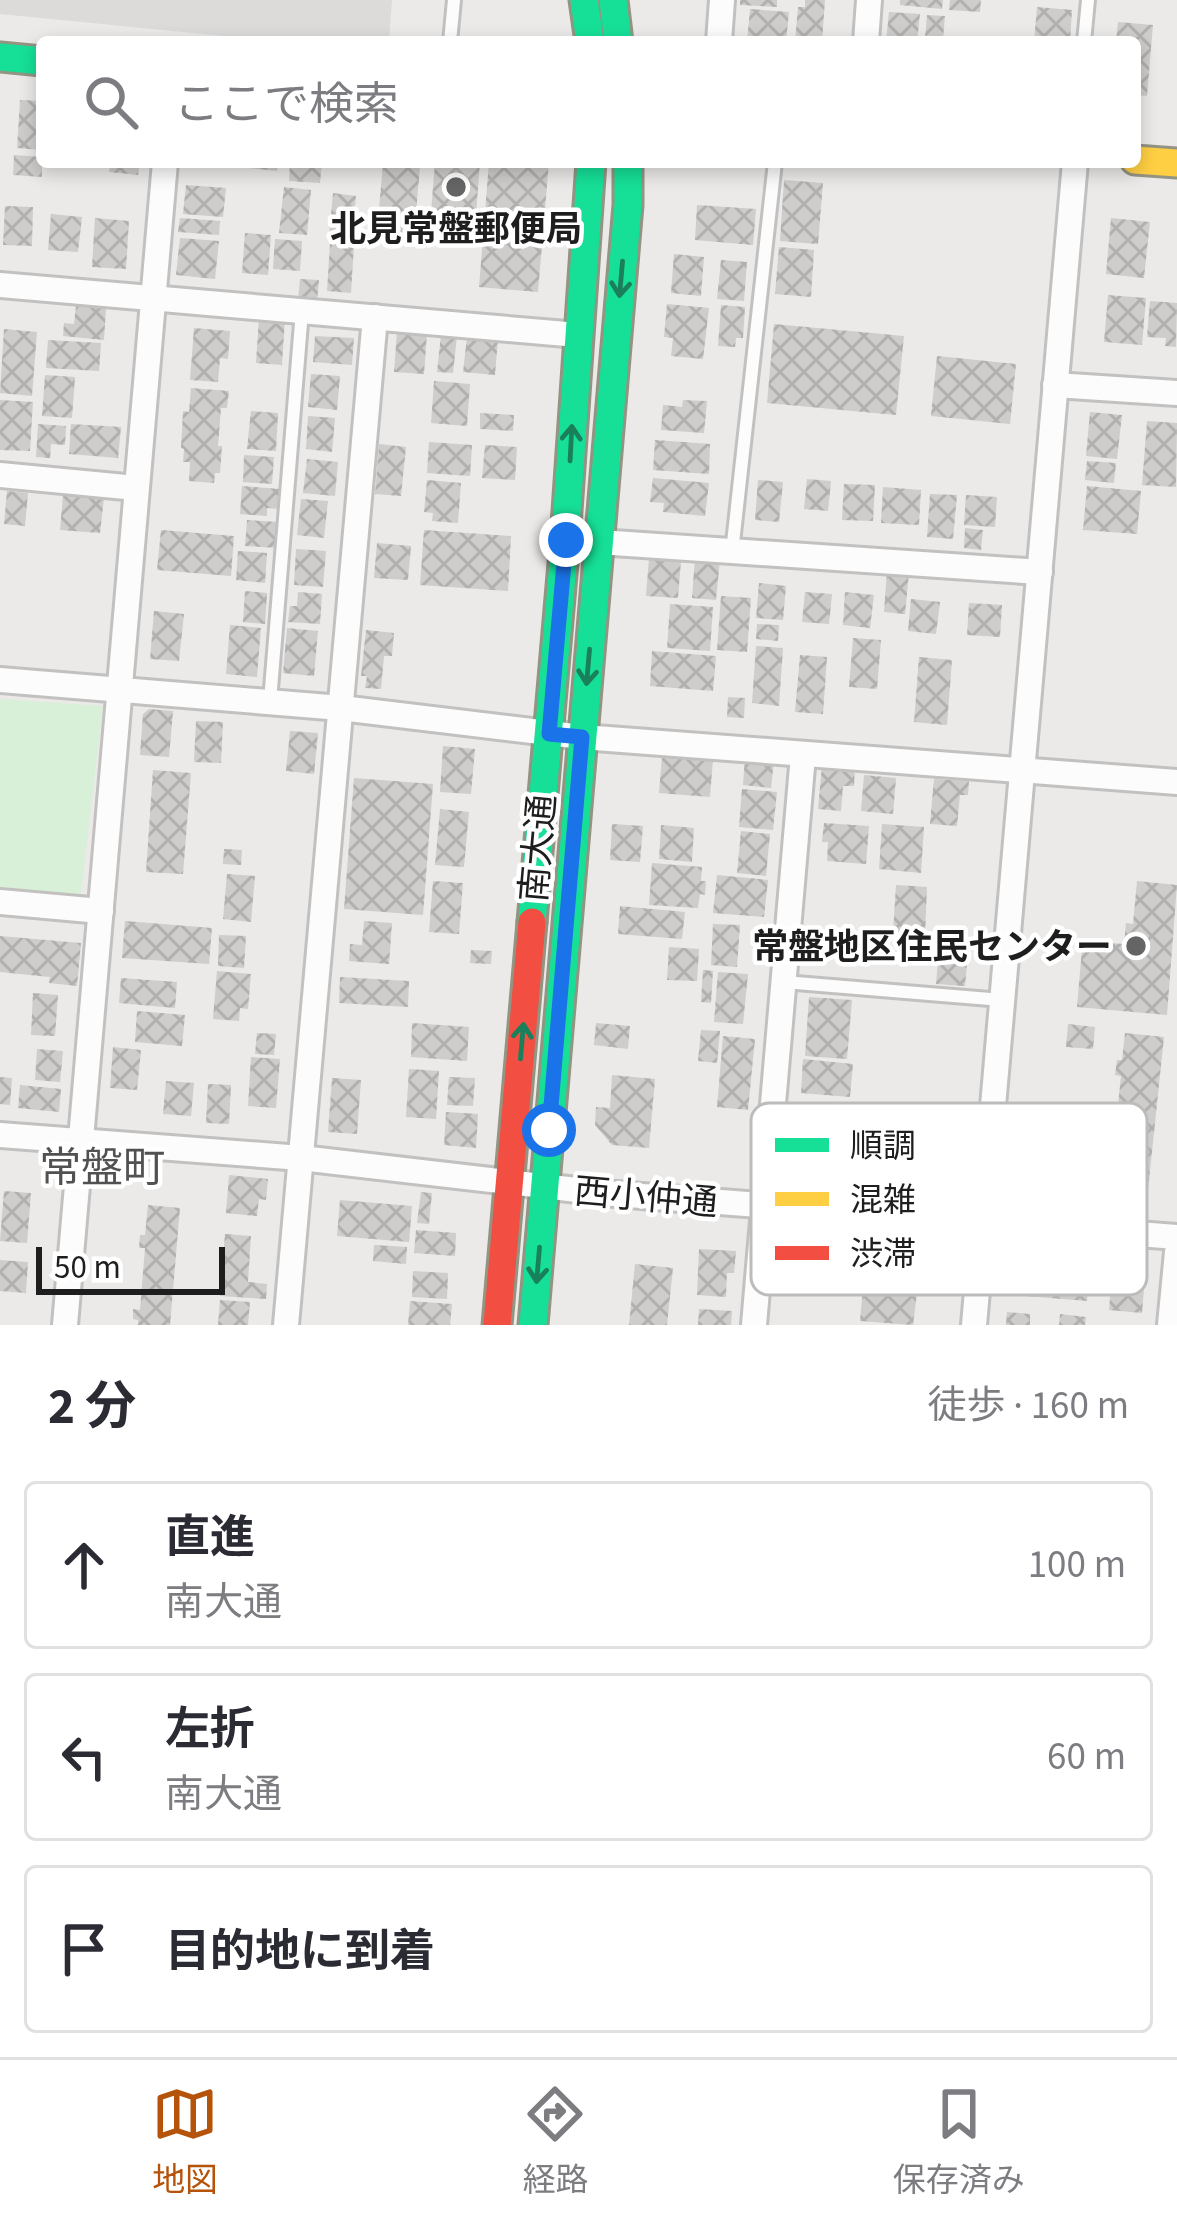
<!DOCTYPE html>
<html lang="ja">
<head>
<meta charset="utf-8">
<style>
  :root { --surface:#fff; --page:#f2f2f3; --text:#2b2b33; --muted:#7c7c81; --line:#e1e1e2; --accent:#b45309 }
  body { margin:0; font-family:"Source Sans 3","Noto Sans JP",sans-serif; background:var(--page); color:var(--text) }
  .scale { position:absolute; left:36px; bottom:30px; width:189px; box-sizing:border-box; padding-left:12px; border:6px solid #1e1e1e; border-top:0; font-size:33px; line-height:42px; white-space:nowrap; color:#1e1e1e; -webkit-text-stroke:9px #fff; paint-order:stroke }
  .stop { position:absolute; width:36px; height:36px; margin:-27px; border:9px solid #1a73e8; border-radius:50%; background:#fff }
  .stop.end { background:#1a73e8; border-color:#fff; box-shadow:0 3px 12px #0008 }
  .list { margin:0; padding:0; list-style:none }
  h2 { display:flex; justify-content:space-between; align-items:center; height:156px; margin:0; padding:0 48px; font-size:51px }
  h2 small { font-size:39px; font-weight:400; color:var(--muted) }
  .list li { display:grid; grid-template-columns:78px 1fr auto; gap:36px; align-items:center; box-sizing:border-box; height:168px; margin:0 24px 24px; padding:0 24px; border:3px solid var(--line); border-radius:12px }
  .list b { display:block; font-size:45px; white-space:nowrap }
  .list p { margin:0; font-size:39px; white-space:nowrap; color:var(--muted) }
  .list em { font-size:39px; font-style:normal; color:var(--muted) }
  .icon { flex:none; width:66px; height:66px; fill:none; stroke:currentColor; stroke-width:2; stroke-linecap:round; stroke-linejoin:round }
  .map { position:relative; flex:none; width:1177px; height:1325px; overflow:hidden }
  .search { position:absolute; background:var(--surface); box-shadow:0 6px 18px #0003; left:36px; right:36px; top:36px; height:132px; display:flex; align-items:center; gap:30px; box-sizing:border-box; padding:0 42px; border-radius:12px; color:var(--muted); font-size:45px }
  .sheet { height:732px; background:var(--surface) }
  nav { display:flex; justify-content:space-around; align-items:center; box-sizing:border-box; height:168px; border-top:3px solid var(--line); background:var(--surface); font-size:33px; color:var(--muted) }
  nav a { display:grid; justify-items:center; gap:6px }
  nav .on { color:var(--accent) }
  .map>svg:first-child { display:block }
  .park { fill:#d8efd8 }
  .parking { fill:#dcdbda }
  .building { fill:url(#building-cross-hatch) }
  .lines { fill:none; stroke-linecap:round; stroke-linejoin:round }
  .lane-casing { stroke:#c2c1c0; stroke-width:18 }
  .street-casing { stroke:#c2c1c0; stroke-width:30 }
  .fast-casing { stroke:#939482; stroke-width:33 }
  .slow-casing { stroke:#939482; stroke-width:33 }
  .jam-casing { stroke:#939482; stroke-width:33 }
  .lane { stroke:#fcfcfc; stroke-width:12 }
  .street { stroke:#fcfcfc; stroke-width:24 }
  .fast { stroke:#16e098; stroke-width:27 }
  .slow { stroke:#ffcf43; stroke-width:27 }
  .jam { stroke:#f24e42; stroke-width:27 }
  .oneway { stroke:#1a7f5b }
  .route { stroke:#1a73e8; stroke-width:15 }
  .poi-dot { fill:#666565; stroke:#fff; stroke-width:4.5 }
  .labels { text-anchor:middle; stroke-width:9; stroke-linejoin:round; paint-order:stroke }
  .poi-label { font-size:36px; font-weight:bold; fill:#1e1e1e; stroke:#fff }
  .street-label { font-size:36px; fill:#1e1e1e; stroke:#fff }
  .quarter-label { font-size:42px; fill:#515151; stroke:#fff }
  .key { fill:#fff; stroke:#bcbcbc; stroke-width:3 }
  .key-label { font-size:33px; fill:#1e1e1e }
</style>
</head>
<body>
<div class="map">
<svg width="1177" height="1325" viewBox="0 0 1177 1325">
  <defs>
    <pattern id="building-cross-hatch" width="8" height="8" patternUnits="userSpaceOnUse" patternTransform="scale(3)"><rect width="8" height="8" fill="#cfcdcb"/><path d="M0 0l8 8M0 8l8-8" fill="none" stroke="#b1b0ae"/></pattern>
  </defs>
  <rect width="100%" height="100%" fill="#eceae8"/>
  <!-- park -->
  <path class="park" d="M0,699L103,706L80,900L0,893Z"/>
  <!-- parking -->
  <path class="parking" d="M0,0H392L389,42H283L0,14Z"/>
  <!-- building -->
  <g class="building">
    <path d="M740,0H777V7L740,5Z"/>
    <path d="M805,0H825L822,42H795L798,7H805Z"/>
    <path d="M900,0H943L942,9L900,5Z"/>
    <path d="M950,0H981L980,12L949,10Z"/>
    <path d="M1037,7L1072,10L1070,42H1034Z"/>
    <path d="M750,9L789,12L786,42H747Z"/>
    <path d="M889,12L920,14L917,42H886Z"/>
    <path d="M927,15L945,16L943,39L925,38Z"/>
    <path d="M1118,22L1153,25L1147,96L1135,95V42H1116Z"/>
    <path d="M20,100L42,101V150L17,148Z"/>
    <path d="M14,155L42,157V177L13,175Z"/>
    <path d="M110,162H140L138,175L109,172Z"/>
    <path d="M240,162H278L277,171L240,167Z"/>
    <path d="M290,162H322L320,183L289,181Z"/>
    <path d="M435,162H480L476,215L431,212Z"/>
    <path d="M489,162H549L538,292L479,287Z"/>
    <path d="M383,164L420,167L413,246L376,242Z"/>
    <path d="M784,180L823,183L818,244L780,241Z"/>
    <path d="M186,185L226,188L223,217L183,214Z"/>
    <path d="M284,187L311,190L307,235L279,233Z"/>
    <path d="M333,193L356,196L352,238L329,236Z"/>
    <path d="M697,205L756,209L753,245L695,240Z"/>
    <path d="M5,206L33,207L32,246L3,245Z"/>
    <path d="M51,214L82,217L78,252L48,250Z"/>
    <path d="M95,218L129,221L126,269L92,267Z"/>
    <path d="M180,218L220,221L219,235L178,232Z"/>
    <path d="M1111,218L1150,222L1144,278L1106,274Z"/>
    <path d="M245,233L271,235L268,275L242,273Z"/>
    <path d="M180,238L219,241L215,279L176,275Z"/>
    <path d="M275,239L302,241L300,271L273,269Z"/>
    <path d="M330,243L354,245L351,293L327,291Z"/>
    <path d="M779,247L814,250L811,297L775,294Z"/>
    <path d="M674,254L704,257L701,296L671,293Z"/>
    <path d="M721,260L747,262L744,301L717,299Z"/>
    <path d="M300,279L319,280L317,302L298,300Z"/>
    <path d="M1108,295L1146,298L1142,345L1104,342Z"/>
    <path d="M1150,301L1177,303L1176,347L1165,346L1166,338L1147,337Z"/>
    <path d="M667,304L709,308L703,359L671,356L673,338L664,337Z"/>
    <path d="M76,305L106,308L104,340L63,336L64,323L74,324Z"/>
    <path d="M721,305L745,307L743,338H736L735,347L718,346Z"/>
    <path d="M259,317L285,318L282,365L256,363Z"/>
    <path d="M774,324L904,336L896,415L767,403Z"/>
    <path d="M194,328L230,331L228,359L220,358L218,382L190,380Z"/>
    <path d="M4,329L37,332L32,396L0,393Z"/>
    <path d="M397,331L427,333L424,374L394,372Z"/>
    <path d="M441,335L457,336L453,373L437,372Z"/>
    <path d="M315,336L354,338L352,365L313,362Z"/>
    <path d="M467,337L498,339L495,375L463,372Z"/>
    <path d="M48,340L101,343L99,371L46,368Z"/>
    <path d="M937,356L1016,364L1010,424L931,416Z"/>
    <path d="M311,374L340,376L337,410L308,407Z"/>
    <path d="M45,375L75,377L72,418L42,416Z"/>
    <path d="M434,381L470,384L467,426L431,423Z"/>
    <path d="M191,388L229,391L227,408H221L218,446H222L220,473H215L214,483L189,481L190,462H183L184,449L181,448L183,411L189,412Z"/>
    <path d="M0,400L33,402L30,451L0,450Z"/>
    <path d="M683,400L707,401L704,433L661,430L663,405L682,407Z"/>
    <path d="M251,411L278,413L276,451L247,449Z"/>
    <path d="M1090,412L1122,415L1117,459L1086,456Z"/>
    <path d="M480,413L514,415L513,431L480,429Z"/>
    <path d="M308,416L335,418L332,452L306,449Z"/>
    <path d="M1147,421L1177,423L1176,487L1142,485Z"/>
    <path d="M38,424L66,426L65,445L51,444L50,458L36,457Z"/>
    <path d="M71,424L121,427L118,458L69,454Z"/>
    <path d="M655,440L710,444L709,474L653,470Z"/>
    <path d="M429,442L472,445L470,476L427,473Z"/>
    <path d="M379,444L406,447L401,496L375,494Z"/>
    <path d="M485,445L517,447L515,480L482,478Z"/>
    <path d="M244,455L274,457L272,484L243,482Z"/>
    <path d="M307,459L338,462L335,496L303,493Z"/>
    <path d="M1087,461L1116,463L1114,483L1085,480Z"/>
    <path d="M653,478L709,483L705,516L663,512L664,503L650,502Z"/>
    <path d="M807,479L831,481L828,511L804,509Z"/>
    <path d="M427,480L461,483L458,523L432,521L433,513L424,512Z"/>
    <path d="M758,480L783,482L779,522L755,520Z"/>
    <path d="M844,484L875,485L873,521L842,520Z"/>
    <path d="M242,486L280,489L279,509L267,508V516L240,514Z"/>
    <path d="M1087,486L1141,491L1137,534L1083,530Z"/>
    <path d="M883,487L921,490L919,525L881,523Z"/>
    <path d="M7,491L28,493L25,526L4,524Z"/>
    <path d="M930,494L957,495L953,539L927,537Z"/>
    <path d="M63,495L104,498L100,533L60,530Z"/>
    <path d="M966,495L997,497L995,527L964,525Z"/>
    <path d="M301,499L328,501L324,538L297,535Z"/>
    <path d="M247,520L278,522L277,548L245,546Z"/>
    <path d="M965,528L983,530L981,550L964,548Z"/>
    <path d="M161,530L234,536L231,576L157,570Z"/>
    <path d="M424,530L511,536L508,591L420,585Z"/>
    <path d="M377,543L411,546L408,580L374,578Z"/>
    <path d="M296,549L326,551L323,587L294,585Z"/>
    <path d="M238,551L267,553L265,583L236,580Z"/>
    <path d="M649,558L681,561L678,598L646,596Z"/>
    <path d="M695,558L720,559L716,600L692,598Z"/>
    <path d="M887,571L909,573L905,614L884,612Z"/>
    <path d="M759,583L786,586L783,620L756,618Z"/>
    <path d="M245,591L267,593L265,624L243,622Z"/>
    <path d="M298,592L322,594L320,624L288,622L290,606H297Z"/>
    <path d="M805,592L832,594L829,624L802,622Z"/>
    <path d="M845,592L874,595L870,628L843,625Z"/>
    <path d="M721,596L751,598L747,652L717,650Z"/>
    <path d="M911,599L940,602L936,634L908,631Z"/>
    <path d="M969,603L1002,605L1000,637L967,635Z"/>
    <path d="M670,604L713,607L710,651L667,648Z"/>
    <path d="M154,611L184,614L179,661L150,659Z"/>
    <path d="M757,624L779,625L778,641L756,639Z"/>
    <path d="M230,625L261,628L257,677L226,674Z"/>
    <path d="M287,628L318,631L314,676L283,673Z"/>
    <path d="M366,630L394,633L392,656H384L381,689L365,688L367,676H361Z"/>
    <path d="M853,638L881,640L877,689L849,687Z"/>
    <path d="M756,646L783,648L779,706L752,703Z"/>
    <path d="M652,651L716,656L713,691L650,686Z"/>
    <path d="M800,655L827,657L823,714L795,712Z"/>
    <path d="M919,657L952,660L947,725L914,722Z"/>
    <path d="M728,697L745,698L744,718L727,717Z"/>
    <path d="M149,709L173,711L169,757L140,755L143,714Z"/>
    <path d="M196,721L223,722L221,763L194,762Z"/>
    <path d="M290,731L318,733L314,774L286,771Z"/>
    <path d="M443,746L475,749L471,794L440,792Z"/>
    <path d="M662,755L713,759L710,797L659,793Z"/>
    <path d="M745,757L774,760L771,788L743,785Z"/>
    <path d="M822,765L855,768L854,786H843L841,811L818,809Z"/>
    <path d="M153,770L191,773L183,874L146,872Z"/>
    <path d="M864,775L896,778L893,814L861,811Z"/>
    <path d="M354,778L433,784L423,915L344,909Z"/>
    <path d="M934,779L969,781L968,795H960L957,826L930,824Z"/>
    <path d="M742,789L777,792L773,830L739,827Z"/>
    <path d="M440,809L469,812L464,867L435,865Z"/>
    <path d="M824,823L869,826L866,864L827,861L828,842H822Z"/>
    <path d="M612,824L643,826L640,862L610,860Z"/>
    <path d="M882,824L924,827L921,873L879,869Z"/>
    <path d="M661,825L694,828L692,862L659,859Z"/>
    <path d="M741,831L770,834L766,876L737,873Z"/>
    <path d="M224,849L242,850L241,865L223,864Z"/>
    <path d="M652,863L702,867L701,881H706L705,895L700,894L698,908L649,905Z"/>
    <path d="M227,874L255,876L251,922L223,919Z"/>
    <path d="M717,875L768,880L764,917L713,913Z"/>
    <path d="M433,881L463,883L459,934L429,932Z"/>
    <path d="M1137,881L1177,885L1167,1015L1077,1007L1082,949L1098,950L1099,942L1124,944L1126,923L1133,924Z"/>
    <path d="M896,885L927,887L925,935L893,933Z"/>
    <path d="M620,906L685,912L682,939L618,934Z"/>
    <path d="M125,921L212,928L209,964L122,958Z"/>
    <path d="M364,921L392,923L389,964L349,961L350,944L362,945Z"/>
    <path d="M713,924L740,925L737,967L711,965Z"/>
    <path d="M219,935L246,936L244,968L218,966Z"/>
    <path d="M0,936L81,943L77,986L49,983L50,977L0,972Z"/>
    <path d="M940,938L969,941L965,986L936,984Z"/>
    <path d="M669,947L699,949L697,981L667,980Z"/>
    <path d="M471,950L492,951L491,964L470,963Z"/>
    <path d="M703,970L713,971L711,1003L701,1002Z"/>
    <path d="M217,971L251,974L248,1009L240,1008L239,1021L213,1019Z"/>
    <path d="M718,972L748,974L743,1024L714,1022Z"/>
    <path d="M340,977L409,981L408,1007L339,1003Z"/>
    <path d="M121,978L177,982L175,1008L119,1003Z"/>
    <path d="M33,993L58,995L55,1036L31,1035Z"/>
    <path d="M809,997L852,1000L847,1059L805,1056Z"/>
    <path d="M137,1011L185,1015L182,1046L135,1042Z"/>
    <path d="M412,1023L469,1027L467,1061L411,1057Z"/>
    <path d="M596,1023L630,1026L628,1049L594,1045Z"/>
    <path d="M1068,1024L1095,1027L1093,1049L1066,1047Z"/>
    <path d="M701,1030L720,1031L717,1063L698,1061Z"/>
    <path d="M257,1033L276,1034L274,1055L255,1054Z"/>
    <path d="M1125,1033L1164,1037L1148,1190L1131,1189L1130,1193L1107,1191L1108,1179H1111L1115,1140L1110,1139L1111,1124H1116L1121,1076L1115,1075L1117,1060H1122Z"/>
    <path d="M723,1036L755,1039L748,1110L717,1107Z"/>
    <path d="M113,1047L141,1050L137,1090L110,1088Z"/>
    <path d="M37,1049L63,1051L60,1082L35,1080Z"/>
    <path d="M251,1057L280,1059L276,1108L248,1106Z"/>
    <path d="M803,1059L853,1064L850,1097L801,1093Z"/>
    <path d="M409,1069L439,1071L436,1119L406,1117Z"/>
    <path d="M612,1075L655,1079L649,1148L612,1145L595,1125L596,1107L610,1108Z"/>
    <path d="M0,1077L12,1078L10,1105L0,1104Z"/>
    <path d="M449,1077L475,1078L473,1106L447,1105Z"/>
    <path d="M332,1078L361,1080L357,1134L328,1132Z"/>
    <path d="M166,1081L194,1083L191,1116L163,1114Z"/>
    <path d="M208,1084L231,1085L229,1124L206,1123Z"/>
    <path d="M20,1085L61,1089L59,1112L18,1108Z"/>
    <path d="M446,1112L478,1114L476,1148L444,1145Z"/>
    <path d="M229,1175L268,1179L266,1200L259,1199L257,1216L226,1213Z"/>
    <path d="M4,1191L31,1193L27,1243L0,1241Z"/>
    <path d="M421,1192L432,1193L429,1224L417,1223Z"/>
    <path d="M340,1200L412,1206L409,1242L337,1236Z"/>
    <path d="M148,1205L180,1208L170,1325H138V1320L133,1319V1309L140,1310L145,1248H139L140,1235H145Z"/>
    <path d="M416,1230L456,1233L455,1256L414,1253Z"/>
    <path d="M225,1234L251,1236L248,1282L267,1284L266,1299L220,1296Z"/>
    <path d="M374,1245L407,1247L406,1264L373,1261Z"/>
    <path d="M699,1249L736,1251L734,1273H727L726,1297L697,1295Z"/>
    <path d="M0,1260L28,1262L26,1293L0,1291Z"/>
    <path d="M1005,1260L1090,1268L1087,1301L1002,1294Z"/>
    <path d="M1113,1260L1146,1263L1142,1313L1109,1310Z"/>
    <path d="M635,1264L673,1268L667,1325H629Z"/>
    <path d="M413,1271L448,1273L447,1299L412,1297Z"/>
    <path d="M863,1288L917,1293L913,1325L860,1321Z"/>
    <path d="M220,1300L250,1302L248,1325H218Z"/>
    <path d="M410,1301L452,1304L450,1325H408Z"/>
    <path d="M699,1309L732,1311L731,1325H698Z"/>
    <path d="M1007,1312L1030,1314V1325H1006Z"/>
    <path d="M1060,1314L1086,1317L1085,1325H1059Z"/>
  </g>
  <g class="lines">
    <!-- lane casing -->
    <g class="lane-casing">
      <g id="lane">
        <path d="M450,42L454,0"/>
        <path d="M1084,42L1088,0"/>
        <path d="M732,552L775,162"/>
        <path d="M270,701L302,311"/>
        <path d="M784,982L1002,1000"/>
      </g>
    </g>
    <!-- street casing -->
    <g class="street-casing">
      <g id="street">
        <path d="M719,42L722,0"/>
        <path d="M866,42L869,0"/>
        <path d="M0,285L578,335"/>
        <path d="M1055,385L1177,393"/>
        <path d="M0,475L136,488"/>
        <path d="M599,542L1040,572"/>
        <path d="M0,680L341,708L582,737L1177,782"/>
        <path d="M0,902L101,911"/>
        <path d="M0,1135L301,1158L603,1193L1177,1237"/>
        <path d="M65,1325L165,162"/>
        <path d="M286,1325L375,317"/>
        <path d="M754,1325L803,755"/>
        <path d="M974,1325L1075,162"/>
        <path d="M1170,1325L1177,1252"/>
      </g>
    </g>
    <!-- fast casing -->
    <g class="fast-casing">
      <g id="fast">
        <path d="M584,0L590,42"/>
        <path d="M613,0L618,42"/>
        <path d="M0,57L42,61"/>
        <path d="M532,922L565,540L591,162"/>
        <path d="M533,1325L628,205V162"/>
      </g>
    </g>
    <!-- slow casing -->
    <g class="slow-casing">
      <path id="slow" d="M1135,160L1177,163"/>
    </g>
    <!-- jam casing -->
    <g class="jam-casing">
      <path id="jam" d="M497,1325L532,922"/>
    </g>
    <!-- lane -->
    <use href="#lane" class="lane"/>
    <!-- street -->
    <use href="#street" class="street"/>
    <!-- fast -->
    <use href="#fast" class="fast"/>
    <!-- slow -->
    <use href="#slow" class="slow"/>
    <!-- jam -->
    <use href="#jam" class="jam"/>
  </g>
  <!-- one-way arrows -->
  <defs><path id="oneway-shaft" d="M-6 0H5M1.5-3L5.5 0L1.5 3" fill="none" stroke-width="1.6" stroke-linecap="round" stroke-linejoin="round" transform="scale(3)"/></defs>
  <g class="oneway">
    <use href="#oneway-shaft" transform="translate(621 279) rotate(95)"/>
    <use href="#oneway-shaft" transform="translate(571 443) rotate(-87)"/>
    <use href="#oneway-shaft" transform="translate(588 667) rotate(95)"/>
    <use href="#oneway-shaft" transform="translate(522 1041) rotate(-85)"/>
    <use href="#oneway-shaft" transform="translate(538 1265) rotate(95)"/>
  </g>
  <g class="lines">
    <!-- route -->
    <path class="route" d="M549,1130L582,737L549,734L566,540"/>
  </g>
  <!-- markers -->
  <g class="poi-dot">
    <circle cx="456" cy="187" r="12"/>
    <circle cx="1136" cy="946" r="12"/>
  </g>
  <g class="labels">
    <!-- poi labels -->
    <g class="poi-label">
      <text x="456" y="241">北見常盤郵便局</text>
      <text x="1112" y="959" text-anchor="end">常盤地区住民センター</text>
    </g>
    <!-- street labels -->
    <g class="street-label">
      <text transform="translate(537 848) rotate(-85)" y="13">南大通</text>
      <text transform="translate(646 1196) rotate(5)" y="13">西小仲通</text>
    </g>
    <!-- quarter labels -->
    <g class="quarter-label">
      <text x="102" y="1182">常盤町</text>
    </g>
  </g>
  <!-- legend -->
  <rect x="751" y="1103" width="396" height="192" rx="18" class="key"/>
  <rect x="775" y="1138" width="54" height="14" fill="#16e098"/>
  <rect x="775" y="1192" width="54" height="14" fill="#ffcf43"/>
  <rect x="775" y="1246" width="54" height="14" fill="#f24e42"/>
  <g class="key-label">
    <text x="850" y="1157">順調</text>
    <text x="850" y="1211">混雑</text>
    <text x="850" y="1265">渋滞</text>
  </g>
</svg>
<div class="scale">50 m</div>
<div class="stop" style="left:549px;top:1130px"></div>
<div class="stop end" style="left:566px;top:540px"></div>
<div class="search"><svg class="icon" aria-label="search" viewBox="0 0 24 24"><circle cx="10" cy="10" r="6"/><path d="M15 15l6 6"/></svg>ここで検索</div>
</div>
<section class="sheet">
<h2>2 分<small>徒歩 · 160 m</small></h2>
<ul class="list">
<li><svg class="icon" aria-label="ahead" viewBox="0 0 24 24"><path d="M12 20V5M6 11l6-6 6 6"/></svg><div><b>直進</b><p>南大通</p></div><em>100 m</em></li>
<li><svg class="icon" aria-label="left" viewBox="0 0 24 24"><path d="M17 20v-9H6M10 6l-5 5 5 5"/></svg><div><b>左折</b><p>南大通</p></div><em>60 m</em></li>
<li><svg class="icon" aria-label="arrive" viewBox="0 0 24 24"><path d="M6 21V4h12l-3 4 3 4H6"/></svg><div><b>目的地に到着</b></div></li>
</ul>
</section>
<nav>
<a class="on"><svg class="icon" aria-label="map" viewBox="0 0 24 24"><path d="M3 6l6-2 6 2 6-2v14l-6 2-6-2-6 2zM9 4v14M15 6v14"/></svg>地図</a>
<a><svg class="icon" aria-label="directions" viewBox="0 0 24 24"><path d="M12 3l9 9-9 9-9-9zM9 14v-3h6M13 9l2 2-2 2"/></svg>経路</a>
<a><svg class="icon" aria-label="saved" viewBox="0 0 24 24"><path d="M7 4h10v16l-5-4-5 4z"/></svg>保存済み</a>
</nav>
</body>
</html>
